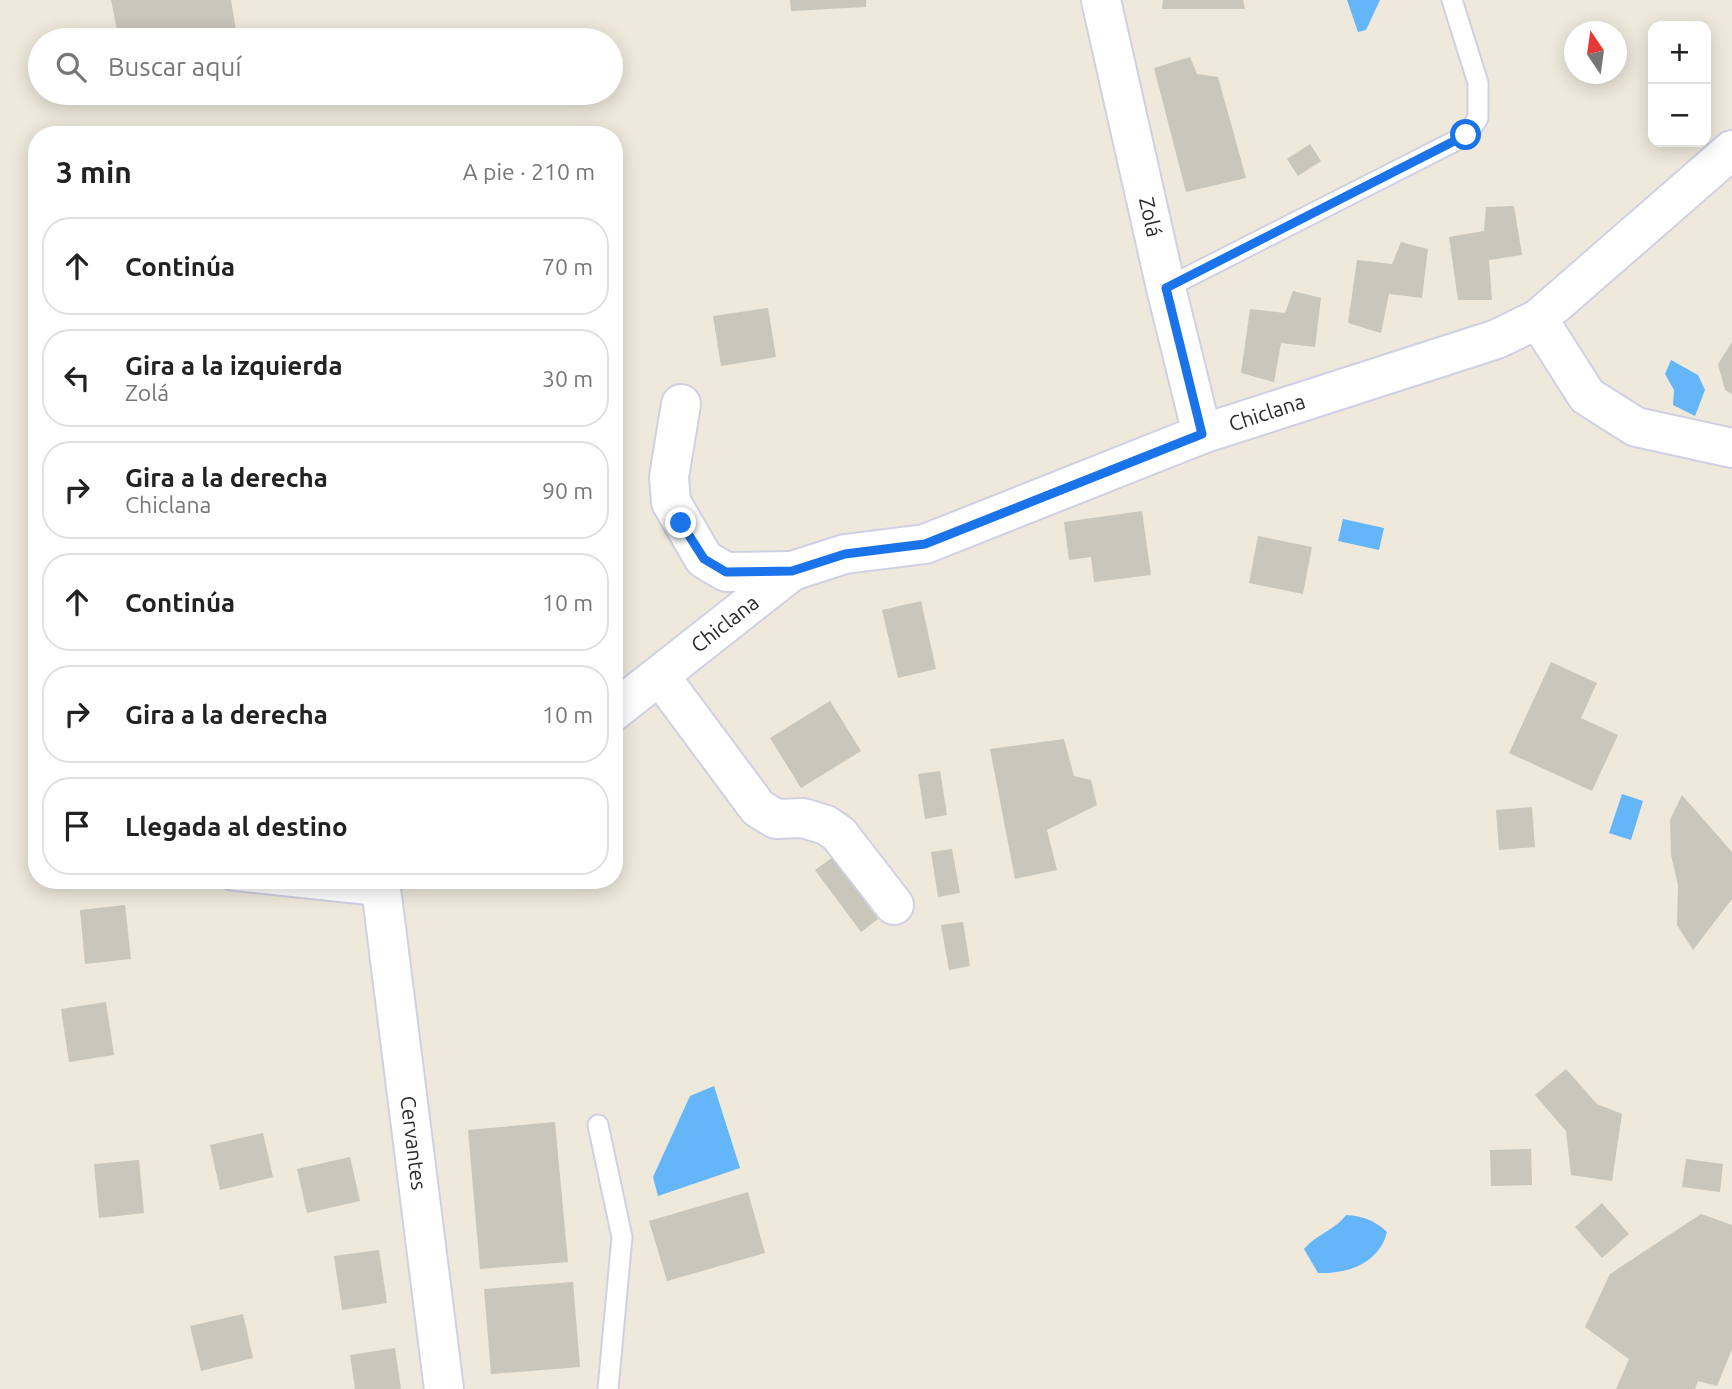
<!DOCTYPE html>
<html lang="es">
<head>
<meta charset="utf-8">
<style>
  :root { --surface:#fff; --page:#f2f2f2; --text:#222; --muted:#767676; --line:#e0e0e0 }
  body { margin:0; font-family:Ubuntu,sans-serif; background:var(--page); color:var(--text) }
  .controls { position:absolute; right:21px; top:21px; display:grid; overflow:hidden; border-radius:14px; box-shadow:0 4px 18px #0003 }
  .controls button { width:63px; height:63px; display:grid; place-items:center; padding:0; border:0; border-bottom:2px solid var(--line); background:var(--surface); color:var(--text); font:35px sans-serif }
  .compass { position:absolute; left:1564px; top:21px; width:63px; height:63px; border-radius:50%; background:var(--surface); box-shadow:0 4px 18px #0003; rotate:347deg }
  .stop { position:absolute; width:21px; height:21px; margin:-16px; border:5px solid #1a73e8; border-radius:50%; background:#fff }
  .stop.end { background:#1a73e8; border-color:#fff; box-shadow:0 2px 7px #0008 }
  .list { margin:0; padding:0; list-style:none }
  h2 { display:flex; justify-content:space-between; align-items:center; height:91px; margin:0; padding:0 28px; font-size:30px }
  h2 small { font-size:23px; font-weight:400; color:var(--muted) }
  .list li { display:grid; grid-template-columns:46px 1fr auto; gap:21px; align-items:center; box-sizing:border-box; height:98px; margin:0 14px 14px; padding:0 14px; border:2px solid var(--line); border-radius:28px }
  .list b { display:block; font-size:26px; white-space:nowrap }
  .list p { margin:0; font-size:23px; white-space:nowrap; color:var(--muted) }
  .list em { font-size:23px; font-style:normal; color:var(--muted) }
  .icon { flex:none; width:38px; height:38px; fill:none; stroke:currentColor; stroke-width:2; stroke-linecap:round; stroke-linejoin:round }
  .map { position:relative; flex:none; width:1732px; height:1389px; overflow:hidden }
  .search { position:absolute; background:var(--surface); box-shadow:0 4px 18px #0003; left:28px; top:28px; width:595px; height:77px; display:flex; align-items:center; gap:18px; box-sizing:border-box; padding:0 24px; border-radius:38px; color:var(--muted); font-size:26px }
  .panel { position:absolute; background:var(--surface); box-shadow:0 4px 18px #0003; left:28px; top:126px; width:595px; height:763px; border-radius:28px }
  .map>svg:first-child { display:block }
  .water { fill:#64b6f9 }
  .building { fill:#c9c6bb }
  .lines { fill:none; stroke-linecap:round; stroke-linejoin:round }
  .service-casing { stroke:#d0d0e5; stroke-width:23 }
  .minor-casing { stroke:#d0d0e5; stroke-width:42 }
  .service { stroke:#fff; stroke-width:19 }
  .minor { stroke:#fff; stroke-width:38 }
  .route { stroke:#1a73e8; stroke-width:9 }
  .labels { text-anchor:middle; stroke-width:6; stroke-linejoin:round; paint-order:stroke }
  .street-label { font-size:21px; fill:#2a2a2a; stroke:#fff }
</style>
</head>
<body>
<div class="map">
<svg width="1732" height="1389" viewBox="0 0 1732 1389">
  <rect width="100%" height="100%" fill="#eee9db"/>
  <!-- water -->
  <g class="water">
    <path d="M1347,0H1380L1366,30L1358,32Z"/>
    <path d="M1671,360L1698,375L1705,390L1695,416L1673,405L1674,390L1665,374Z"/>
    <path d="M1343,519L1384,528L1379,550L1338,541Z"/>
    <path d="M1622,794L1643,801L1631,840L1609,833Z"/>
    <path d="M714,1086L740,1168L658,1196L653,1177L690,1096Z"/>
    <path d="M1346,1215C1363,1216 1374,1220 1387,1232C1379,1263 1349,1274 1318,1273L1304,1249C1318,1233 1334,1231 1346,1215Z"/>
  </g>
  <!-- building -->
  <g class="building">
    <path d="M111,0H231L237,37L218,40H119Z"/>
    <path d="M790,0H866V7L791,11Z"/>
    <path d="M1163,0H1243L1245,9H1162Z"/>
    <path d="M1190,57L1197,74L1218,77L1246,178L1186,192L1154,68Z"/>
    <path d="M1310,144L1321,161L1298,176L1287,159Z"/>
    <path d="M1514,206L1522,255L1489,260L1492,300H1458L1449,237L1484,231L1486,207Z"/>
    <path d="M1401,242L1428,249L1422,298L1389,294L1381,333L1348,323L1357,260L1392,264Z"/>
    <path d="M1293,291L1321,298L1315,347L1281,343L1274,382L1241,373L1250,309L1285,313Z"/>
    <path d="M768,308L776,357L721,366L713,316Z"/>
    <path d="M1732,342V394L1725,390L1718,364Z"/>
    <path d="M1142,511L1151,575L1094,582L1091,557L1069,560L1064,522Z"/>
    <path d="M1258,536L1312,547L1303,594L1249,583Z"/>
    <path d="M921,601L936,669L898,678L882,610Z"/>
    <path d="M1551,662L1597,683L1581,718L1618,735L1592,791L1509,753Z"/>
    <path d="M830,701L861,751L801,788L770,738Z"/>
    <path d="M1064,739L1074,776L1091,780L1097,805L1047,830L1057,870L1015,879L990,749Z"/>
    <path d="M940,771L947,815L925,819L918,774Z"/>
    <path d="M1682,795L1732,852V899L1693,950L1677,925L1678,885L1671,855L1670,820Z"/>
    <path d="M1532,807L1535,847L1499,850L1496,810Z"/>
    <path d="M952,849L960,893L938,897L931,852Z"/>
    <path d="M833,857L878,919L861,932L815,870Z"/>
    <path d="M125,905L131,959L85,964L80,910Z"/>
    <path d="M963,922L970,966L949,970L941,925Z"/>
    <path d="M106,1002L114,1055L69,1062L61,1009Z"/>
    <path d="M1566,1069L1597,1104L1622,1114L1612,1181L1571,1175L1566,1131L1535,1095Z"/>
    <path d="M555,1122L568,1262L480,1269L468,1130Z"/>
    <path d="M263,1133L273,1177L220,1190L210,1145Z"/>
    <path d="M1531,1149L1532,1185L1491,1186L1490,1150Z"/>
    <path d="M350,1157L360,1201L307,1213L297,1169Z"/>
    <path d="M1686,1159L1723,1164L1720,1192L1682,1187Z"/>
    <path d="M139,1160L144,1213L99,1218L94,1164Z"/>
    <path d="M748,1192L765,1253L667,1281L649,1221Z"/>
    <path d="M1602,1203L1629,1234L1602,1258L1575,1227Z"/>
    <path d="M1701,1214L1732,1225V1349L1717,1386L1698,1381L1695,1389H1616L1629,1359L1585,1327L1610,1274Z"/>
    <path d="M379,1250L387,1303L342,1310L334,1256Z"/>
    <path d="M573,1282L580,1367L491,1374L484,1289Z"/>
    <path d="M243,1314L253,1358L201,1371L190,1326Z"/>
    <path d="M395,1348L401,1389H355L350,1355Z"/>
  </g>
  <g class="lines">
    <!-- service casing -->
    <g class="service-casing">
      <g id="service">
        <path d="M1166,288L1467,135L1478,118V83L1452,0"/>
        <path d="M231,880L382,896"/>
        <path d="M598,1125L622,1237L608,1389"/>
      </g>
    </g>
    <!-- minor casing -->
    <g class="minor-casing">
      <g id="minor">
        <path d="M1101,0L1166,288L1202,434"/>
        <path d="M1538,319L1587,396L1636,427L1732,448"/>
        <path d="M681,404L669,477L671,502L704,559L726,572L792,571"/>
        <path d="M660,676L758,808L776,819L803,818L826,825L839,834L894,905"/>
        <path d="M614,711L792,571L845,554L925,544L1202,434L1497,339L1538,319L1732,150"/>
        <path d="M382,896L444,1389"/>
      </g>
    </g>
    <!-- service -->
    <use href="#service" class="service"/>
    <!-- minor -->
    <use href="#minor" class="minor"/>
  </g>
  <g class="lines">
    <!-- route -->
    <path class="route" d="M681,523L704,559L726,572L792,571L845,554L925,544L1202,434L1166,288L1466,135"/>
  </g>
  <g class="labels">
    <!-- street labels -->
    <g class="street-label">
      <text transform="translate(1150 217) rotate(77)" y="7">Zolá</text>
      <text transform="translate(1267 413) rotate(-18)" y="7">Chiclana</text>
      <text transform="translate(725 624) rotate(-38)" y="7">Chiclana</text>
      <text transform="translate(413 1143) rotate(83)" y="7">Cervantes</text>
    </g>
  </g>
</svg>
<div class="controls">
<button>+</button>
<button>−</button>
</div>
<svg class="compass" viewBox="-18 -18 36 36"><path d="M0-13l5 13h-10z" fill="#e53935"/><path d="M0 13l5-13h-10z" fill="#767676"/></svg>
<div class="stop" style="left:1466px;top:135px"></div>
<div class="stop end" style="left:681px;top:523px"></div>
<div class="search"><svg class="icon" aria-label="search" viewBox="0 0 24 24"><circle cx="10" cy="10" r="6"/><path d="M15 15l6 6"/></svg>Buscar aquí</div>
<section class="panel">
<h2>3 min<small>A pie · 210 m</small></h2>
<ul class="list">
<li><svg class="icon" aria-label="ahead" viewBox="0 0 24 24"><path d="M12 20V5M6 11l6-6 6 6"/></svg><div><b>Continúa</b></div><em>70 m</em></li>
<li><svg class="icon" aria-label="left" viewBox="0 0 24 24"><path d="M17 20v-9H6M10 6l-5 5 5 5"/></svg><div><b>Gira a la izquierda</b><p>Zolá</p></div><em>30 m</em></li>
<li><svg class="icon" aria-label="right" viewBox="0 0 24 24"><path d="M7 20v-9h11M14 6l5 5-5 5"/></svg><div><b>Gira a la derecha</b><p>Chiclana</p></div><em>90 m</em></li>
<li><svg class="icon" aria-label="ahead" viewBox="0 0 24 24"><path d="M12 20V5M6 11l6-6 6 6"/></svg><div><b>Continúa</b></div><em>10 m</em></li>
<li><svg class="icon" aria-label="right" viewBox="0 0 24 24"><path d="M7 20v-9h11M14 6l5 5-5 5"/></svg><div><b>Gira a la derecha</b></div><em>10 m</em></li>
<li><svg class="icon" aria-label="arrive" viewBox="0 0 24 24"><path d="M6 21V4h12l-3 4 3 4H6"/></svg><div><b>Llegada al destino</b></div></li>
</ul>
</section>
</div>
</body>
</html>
